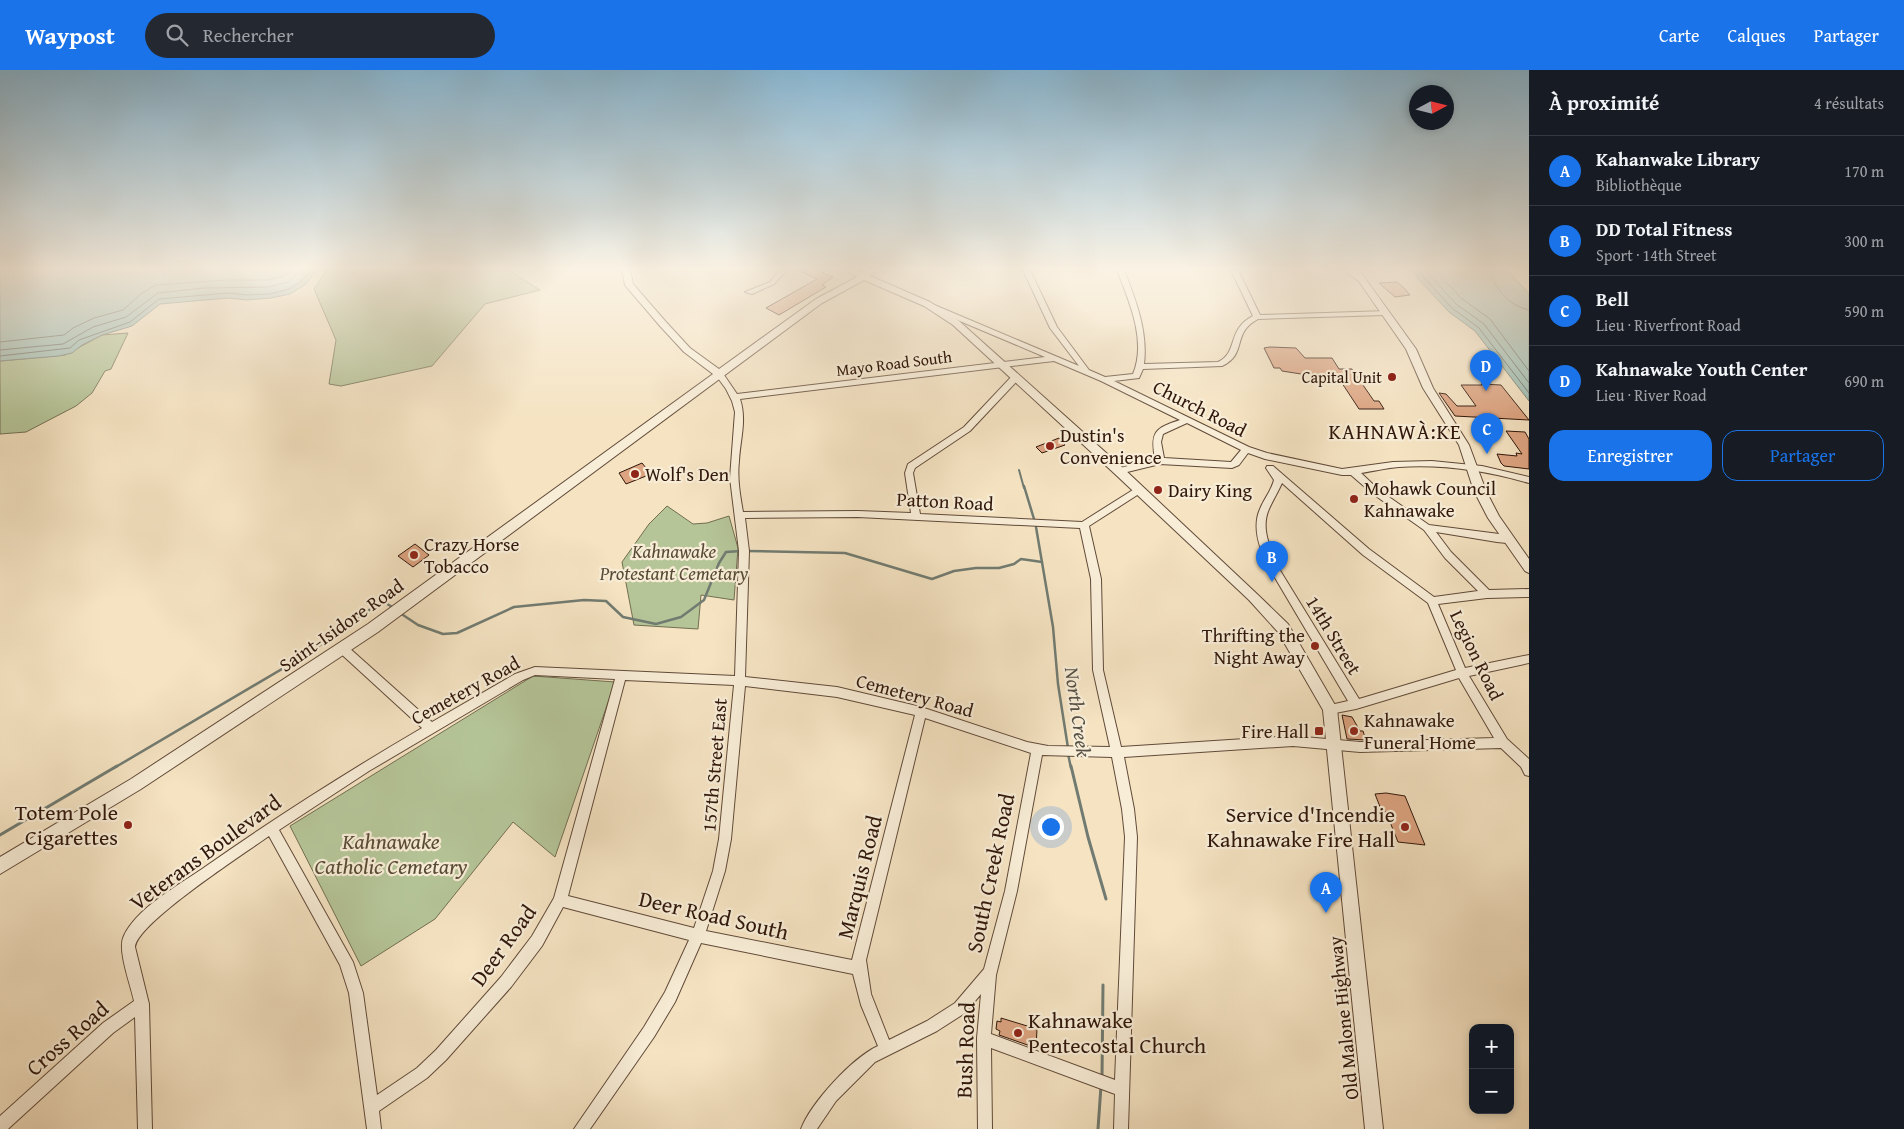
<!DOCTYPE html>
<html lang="fr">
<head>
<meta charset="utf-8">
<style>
  :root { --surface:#171b24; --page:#242831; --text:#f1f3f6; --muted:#9ea1a6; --line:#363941; --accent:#1a73e8 }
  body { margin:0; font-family:"Gentium Book Plus",serif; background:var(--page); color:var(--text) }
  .controls { position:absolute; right:15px; bottom:15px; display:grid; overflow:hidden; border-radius:10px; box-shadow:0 2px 8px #0003 }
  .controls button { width:45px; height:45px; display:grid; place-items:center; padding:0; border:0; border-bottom:1px solid var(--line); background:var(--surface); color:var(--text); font:25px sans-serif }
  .compass { position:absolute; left:1409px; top:15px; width:45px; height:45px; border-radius:50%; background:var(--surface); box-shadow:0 2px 8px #0003; rotate:83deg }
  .you { position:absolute; left:1050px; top:756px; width:18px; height:18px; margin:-12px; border:4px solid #fff; border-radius:50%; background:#1a73e8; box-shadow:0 0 0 8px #1a73e833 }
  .badge { display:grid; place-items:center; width:32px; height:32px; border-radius:50%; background:var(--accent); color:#fff; font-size:16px; font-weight:700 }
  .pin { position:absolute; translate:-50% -41px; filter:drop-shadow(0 1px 2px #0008) }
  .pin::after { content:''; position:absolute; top:26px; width:18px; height:15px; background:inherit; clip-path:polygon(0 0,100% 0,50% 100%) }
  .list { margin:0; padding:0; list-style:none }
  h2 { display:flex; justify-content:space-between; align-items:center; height:65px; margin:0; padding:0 20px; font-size:21px }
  h2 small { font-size:16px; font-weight:400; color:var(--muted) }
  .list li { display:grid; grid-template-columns:32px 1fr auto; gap:15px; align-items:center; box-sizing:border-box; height:70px; padding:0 20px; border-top:1px solid var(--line) }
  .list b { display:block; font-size:19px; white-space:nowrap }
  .list p { margin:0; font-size:16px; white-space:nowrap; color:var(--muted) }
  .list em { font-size:16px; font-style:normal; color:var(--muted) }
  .actions { display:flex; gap:10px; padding:15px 20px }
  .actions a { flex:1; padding:11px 0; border:1px solid var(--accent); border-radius:15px; text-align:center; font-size:18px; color:var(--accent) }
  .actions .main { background:var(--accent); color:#fff }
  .icon { flex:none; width:28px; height:28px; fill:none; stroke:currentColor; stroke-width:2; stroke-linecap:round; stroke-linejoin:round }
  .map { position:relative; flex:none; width:1529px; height:1059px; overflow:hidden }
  header { display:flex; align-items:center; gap:30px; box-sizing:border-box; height:70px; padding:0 25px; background:var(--accent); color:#fff }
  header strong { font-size:24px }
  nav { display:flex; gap:28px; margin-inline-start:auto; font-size:18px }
  .search { width:350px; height:45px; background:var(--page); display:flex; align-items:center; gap:12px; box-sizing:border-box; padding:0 18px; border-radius:28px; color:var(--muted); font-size:19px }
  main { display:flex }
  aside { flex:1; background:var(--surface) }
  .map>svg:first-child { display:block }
  .green { fill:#b5c598; stroke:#726e52 }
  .water { fill:#9cbeb5; stroke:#717b71 }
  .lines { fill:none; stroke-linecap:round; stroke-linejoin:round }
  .shore { stroke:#666a60; stroke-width:1 }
  .stream-far2 { stroke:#717b71; stroke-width:2 }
  .stream-far1 { stroke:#717b71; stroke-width:2.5 }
  .stream { stroke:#717b71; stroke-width:3 }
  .building { fill:#dda481; stroke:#30170b }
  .minor-casing { stroke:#614a39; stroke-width:2 }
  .tertiary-casing { stroke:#614a39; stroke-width:2 }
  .minor { fill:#f8edd7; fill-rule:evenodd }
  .tertiary { fill:#f8edd7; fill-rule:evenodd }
  .poi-dot { fill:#8f2418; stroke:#f8edd7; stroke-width:2 }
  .labels { text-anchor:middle; stroke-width:4.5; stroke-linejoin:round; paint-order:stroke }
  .far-street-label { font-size:16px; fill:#30170b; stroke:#f8edd7 }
  .far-poi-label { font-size:16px; fill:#30170b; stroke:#f8edd7; text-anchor:end }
  .street-label { font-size:19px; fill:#30170b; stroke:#f8edd7 }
  .poi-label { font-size:19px; fill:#30170b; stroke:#f8edd7; text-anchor:start }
  .park-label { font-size:19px; font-style:italic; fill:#584b35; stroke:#f8edd7 }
  .water-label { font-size:20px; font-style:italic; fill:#565146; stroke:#f8edd7 }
  .quarter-label { font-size:21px; letter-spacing:1px; fill:#30170b; stroke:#f8edd7 }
  .near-poi-label { font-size:22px; fill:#30170b; stroke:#f8edd7; text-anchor:end }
  .near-park-label { font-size:22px; font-style:italic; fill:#584b35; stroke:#f8edd7 }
  .near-street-label { font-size:22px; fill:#30170b; stroke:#f8edd7 }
</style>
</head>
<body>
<header>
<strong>Waypost</strong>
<div class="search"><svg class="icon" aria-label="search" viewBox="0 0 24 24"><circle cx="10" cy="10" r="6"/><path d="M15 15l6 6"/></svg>Rechercher</div>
<nav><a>Carte</a><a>Calques</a><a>Partager</a></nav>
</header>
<main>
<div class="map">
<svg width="1529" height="1059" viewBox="0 0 1529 1059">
  <rect width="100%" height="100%" fill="#f5e3c2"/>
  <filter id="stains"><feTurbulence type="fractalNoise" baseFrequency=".004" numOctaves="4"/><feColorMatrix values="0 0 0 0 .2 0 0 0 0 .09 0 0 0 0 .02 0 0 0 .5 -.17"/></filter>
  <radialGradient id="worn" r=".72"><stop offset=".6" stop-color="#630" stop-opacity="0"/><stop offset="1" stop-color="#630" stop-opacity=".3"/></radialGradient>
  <!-- green -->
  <g class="green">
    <path d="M327,200H508L540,220L485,234L432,296L341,316L329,314L336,270L314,219Z"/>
    <path d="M128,263L111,299L105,301L92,323L76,336L26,362L0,364V291L65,285L102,265Z"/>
    <path d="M667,436L693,454L707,453L729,446L738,478L734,530L701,525L698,559L634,555L622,492L649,454Z"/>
    <path d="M533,606L615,612L555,787L513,752L435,849L361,896L290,756Z"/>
  </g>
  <!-- water -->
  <g class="water">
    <path d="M0,200H317L306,214L290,224L271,228L247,230L228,228L160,234L132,256L102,265L82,275L72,283L59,286L0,291Z"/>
    <path d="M1410,200H1507L1529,223V331L1475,261L1449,242Z"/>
  </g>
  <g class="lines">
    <!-- shore -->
    <g class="shore">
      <path d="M1417,200L1452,238L1479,258L1529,323"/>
      <path d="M1425,200L1456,234L1484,254L1529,313"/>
      <path d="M1435,200L1461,228L1490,249L1529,301"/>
      <path d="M1490,200C1494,219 1510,236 1529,240"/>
      <path d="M0,272L64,265L73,258L94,248L123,240L142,223L156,215L227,210H268L283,206L293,200"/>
      <path d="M0,280L63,274L93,257L126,247L158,223L204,218L268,217L288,212L303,200"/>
      <path d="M0,286L70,278L79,270L130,252L159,229L228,223L247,225L270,224L289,219L303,210L311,200"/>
    </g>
    <!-- stream-far2 -->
    <path class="stream-far2" d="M1019,400L1024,418"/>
    <!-- stream-far1 -->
    <g class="stream-far1">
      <path d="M1024,416L1034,449"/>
      <path d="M1036,457L1053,557L1058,614L1068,678"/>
      <path d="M746,481L845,483L932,509L954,501L976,498H999L1014,494L1021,489L1042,492"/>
      <path d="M400,543L418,555L443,564L457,563L514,537L584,530L606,531L623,547L656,554L681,547L704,530L719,493L726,482L741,481"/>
      <path d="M337,563L382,531L394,538"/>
      <path d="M1068,684L1071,698"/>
      <path d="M114,698L304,586L326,571"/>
    </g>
    <!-- stream -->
    <g class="stream">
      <path d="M1071,696L1088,767L1106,829"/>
      <path d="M0,765L117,696"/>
      <path d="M1102,1008L1103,915"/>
      <path d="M1098,1059L1101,1016"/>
    </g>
  </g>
  <!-- building -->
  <g class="building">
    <path d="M798,200H816L833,207L822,215L826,217L779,245L766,238L817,209Z"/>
    <path d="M1397,212L1404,218L1410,225L1395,227L1379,213Z"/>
    <path d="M1270,277L1296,278L1305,288H1332L1339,299H1352L1374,331H1379L1384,339H1359L1336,304H1301L1282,301L1280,298H1274L1264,278Z"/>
    <path d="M1481,314L1501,315L1529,350L1455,346L1439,323L1446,324L1457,336H1476L1461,315H1482Z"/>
    <path d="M1506,361L1525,362L1529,369V399L1504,396L1501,393L1497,384L1517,386L1516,383L1522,384Z"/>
    <path d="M1059,368L1065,375L1042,383L1036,377Z"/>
    <path d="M642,393L651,404L626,414L619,403Z"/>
    <path d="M415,474L429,485L413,497L398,486Z"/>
    <path d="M1342,645L1352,647L1360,661H1363L1366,670L1347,669Z"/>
    <path d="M1386,723L1405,726L1425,775L1398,772L1386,742H1382L1375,724Z"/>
    <path d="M1001,948L1037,959L1036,978L999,965L1000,961L996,959L997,951L1001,952Z"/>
  </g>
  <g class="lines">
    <!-- minor casing -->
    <g class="minor-casing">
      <g id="minor">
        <path d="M780,200H787L774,214L752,224L745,222L770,212Z"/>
        <path d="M1023,200H1030L1057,257L1089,300L1105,307L1133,304C1147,271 1129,231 1117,200H1124C1136,230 1148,262 1144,294L1218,292C1239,282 1226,260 1253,246L1231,200H1238L1260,245L1388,241V245H1385L1258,249C1231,263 1248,284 1222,296L1143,299L1139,308L1114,311L1249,377L1267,383L1342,399L1393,392L1432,391L1482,396L1529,407V413C1487,401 1443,394 1399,397C1386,398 1374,401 1361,403L1379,420L1429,455L1507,465L1512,469L1507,473L1497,472L1436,462L1451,482L1489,520L1529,519V527L1487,528L1438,534L1465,598L1529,585V593L1469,606L1507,669L1529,689V706L1525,705L1521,697L1501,678L1360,682L1293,676L1124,687L1134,739L1137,767L1128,1059H1114L1115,1024L991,978L992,1059H978L977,968L981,924L965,943L937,961L875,992L836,1031L817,1059H801C811,1033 852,988 878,976L861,935L853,904L701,873L675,932L654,967L590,1059H574L644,957L665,922L689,870L563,837L542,876L511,917L446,990L427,1008L379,1041L381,1059H367L349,923L340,895L269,766C245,783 137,853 135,877L149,934L152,1059H138L135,947L113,963L8,1059H0V1046L103,953L134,931C131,916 118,882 123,868C134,840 177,816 202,799C273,749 347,702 422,658L339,582L338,579L339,576L343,575L347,576L432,652L515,604L535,597L735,606L739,481L730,408L735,342L732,331L726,319L715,304L716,302H722L737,324L1045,287L929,238V234H932L1079,296L1050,258ZM1054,291L1101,311L1180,350C1155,358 1150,362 1155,389L1116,399L1115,401L1116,403L1119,404L1160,394L1232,398L1239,395L1248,383L1265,389L1342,405H1351L1373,424L1424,460L1445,488L1478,521L1434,527L1369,479L1273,396H1267L1266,398L1274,410C1271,421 1264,429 1260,439C1251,459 1261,483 1271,501L1348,631L1326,636L1324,639L1326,642L1330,644L1356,639L1459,608L1494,668L1360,672L1293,666L1121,677L1103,600L1101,509L1089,456L1142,422L1143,420L1142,418H1136L1082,452L920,444L913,403L915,398L970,361L1019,309V305H1013L964,357L908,394L905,403L911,443L858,441L743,442C740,425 737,408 739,391C740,370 747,350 740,329ZM1187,353L1241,380L1231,392L1164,388L1161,372L1163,364ZM1282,413L1363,485L1428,533L1456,600L1359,629L1278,497C1271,479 1260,459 1269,439C1273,430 1278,422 1282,413ZM858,447L1080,458L1091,509L1093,600L1110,677L1048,676L1027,672L921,637L837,617L745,607L749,481L745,448ZM535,605L615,609L554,828L532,866L501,907L436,980L417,998L377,1025L363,923L353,892L279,760L369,701L523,610ZM625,610L734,615L719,769L713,801L694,858L568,826ZM745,616L837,627L915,645L852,890L706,861L725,801L731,769ZM925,648L1031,683L1005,821L984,899L955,933L927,951L889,970L871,924L866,890ZM1042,685L1112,687L1122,739L1125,767L1115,1010L991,964L996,905L1017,821Z"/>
        <path d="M1344,200H1352L1363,209L1357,210Z"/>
      </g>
    </g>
    <!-- tertiary casing -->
    <g class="tertiary-casing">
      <g id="tertiary">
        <path d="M622,200H630L633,214L666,252L690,278L719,299L816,229L857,207L845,200H857L863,203L868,200H879L870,206L930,232L959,251L1123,398L1257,524L1288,554L1335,635L1337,639L1383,1059H1365L1323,640L1278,562L1249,530L1115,404L953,255L924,236L864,210L822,233L378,562L141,719L0,804V787L131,709L368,554L713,304L684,282L660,256L625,215Z"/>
        <path d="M1351,200H1359L1416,279L1433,318L1469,375L1486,421L1499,446L1529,489V503L1525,501L1488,448L1474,421L1459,375L1423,318L1406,279Z"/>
      </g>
    </g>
    <!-- minor -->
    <use href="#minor" class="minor"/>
    <!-- tertiary -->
    <use href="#tertiary" class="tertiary"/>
  </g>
  <!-- sky -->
  <linearGradient id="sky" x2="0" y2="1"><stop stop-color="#89b8d4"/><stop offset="0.57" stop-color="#faf2e4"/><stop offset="1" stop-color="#faf2e4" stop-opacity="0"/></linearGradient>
  <rect width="1529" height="348" fill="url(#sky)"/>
  <!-- markers -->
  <g class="poi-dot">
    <circle cx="1392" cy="307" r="5"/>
    <circle cx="1050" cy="376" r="5"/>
    <circle cx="635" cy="404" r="5"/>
    <circle cx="1158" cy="420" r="5"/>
    <circle cx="1354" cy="429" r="5"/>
    <circle cx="414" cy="485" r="5"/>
    <circle cx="1315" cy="576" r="5"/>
    <rect x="1314" y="656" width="10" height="10" rx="2.5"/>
    <circle cx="1354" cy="661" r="5"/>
    <circle cx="128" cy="755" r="5"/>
    <circle cx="1405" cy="757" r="5"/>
    <circle cx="1018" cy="963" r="5"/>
  </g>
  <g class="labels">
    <!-- far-street labels -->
    <g class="far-street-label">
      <text transform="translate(894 293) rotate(-7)" y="6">Mayo Road South</text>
    </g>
    <!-- far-poi labels -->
    <g class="far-poi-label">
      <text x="1382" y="313">Capital Unit</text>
    </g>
    <!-- street labels -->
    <g class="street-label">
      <text transform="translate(1200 338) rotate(27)" y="7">Church Road</text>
      <text transform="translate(945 431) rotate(3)" y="7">Patton Road</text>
      <text transform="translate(341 555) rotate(-35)" y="7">Saint-Isidore Road</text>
      <text transform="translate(1334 565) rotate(59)" y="7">14th Street</text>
      <text transform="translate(1477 585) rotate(64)" y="7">Legion Road</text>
      <text transform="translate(465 620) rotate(-29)" y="7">Cemetery Road</text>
      <text transform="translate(915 625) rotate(15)" y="7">Cemetery Road</text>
      <text transform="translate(714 695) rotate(-85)" y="7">157th Street East</text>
      <text transform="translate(1343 948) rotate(-96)" y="7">Old Malone Highway</text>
    </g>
    <!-- poi labels -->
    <g class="poi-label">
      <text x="1060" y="372">Dustin's<tspan x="1060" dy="22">Convenience</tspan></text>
      <text x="645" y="411">Wolf's Den</text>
      <text x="1364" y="425">Mohawk Council<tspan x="1364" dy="22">Kahnawake</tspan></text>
      <text x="1168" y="427">Dairy King</text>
      <text x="424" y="481">Crazy Horse<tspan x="424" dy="22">Tobacco</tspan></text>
      <text x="1305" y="572" text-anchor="end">Thrifting the<tspan x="1305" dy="22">Night Away</tspan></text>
      <text x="1364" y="657">Kahnawake<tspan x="1364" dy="22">Funeral Home</tspan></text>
      <text x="1309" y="668" text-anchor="end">Fire Hall</text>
    </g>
    <!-- park labels -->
    <g class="park-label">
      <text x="674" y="488">Kahnawake<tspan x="674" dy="22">Protestant Cemetary</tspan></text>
    </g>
    <!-- water labels -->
    <g class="water-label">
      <text transform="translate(1078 642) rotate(82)" y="7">North Creek</text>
    </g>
    <!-- quarter labels -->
    <g class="quarter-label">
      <text x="1395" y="369">KAHNAWÀ:KE</text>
    </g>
    <!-- near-poi labels -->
    <g class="near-poi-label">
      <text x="118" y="750">Totem Pole<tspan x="118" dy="25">Cigarettes</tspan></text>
      <text x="1395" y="752">Service d'Incendie<tspan x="1395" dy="25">Kahnawake Fire Hall</tspan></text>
      <text x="1028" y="958" text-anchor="start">Kahnawake<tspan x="1028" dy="25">Pentecostal Church</tspan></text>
    </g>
    <!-- near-park labels -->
    <g class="near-park-label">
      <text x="391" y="779">Kahnawake<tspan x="391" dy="25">Catholic Cemetary</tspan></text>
    </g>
    <!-- near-street labels -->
    <g class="near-street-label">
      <text transform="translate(205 782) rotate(-36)" y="8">Veterans Boulevard</text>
      <text transform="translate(990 803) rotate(-78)" y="8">South Creek Road</text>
      <text transform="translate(859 807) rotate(-76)" y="8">Marquis Road</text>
      <text transform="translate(714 845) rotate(13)" y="8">Deer Road South</text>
      <text transform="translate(503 875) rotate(-54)" y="8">Deer Road</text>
      <text transform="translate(67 968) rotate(-41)" y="8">Cross Road</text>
      <text transform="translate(965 980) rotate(-88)" y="8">Bush Road</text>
    </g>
  </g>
  <rect width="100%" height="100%" filter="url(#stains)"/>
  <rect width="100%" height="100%" fill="url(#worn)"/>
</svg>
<div class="controls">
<button>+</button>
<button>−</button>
</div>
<svg class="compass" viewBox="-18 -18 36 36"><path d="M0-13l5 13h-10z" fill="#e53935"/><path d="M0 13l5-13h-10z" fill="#9ea1a6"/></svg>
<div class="you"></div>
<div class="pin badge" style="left:1326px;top:843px">A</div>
<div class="pin badge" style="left:1272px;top:512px">B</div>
<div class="pin badge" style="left:1487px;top:384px">C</div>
<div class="pin badge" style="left:1486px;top:321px">D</div>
</div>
<aside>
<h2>À proximité<small>4 résultats</small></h2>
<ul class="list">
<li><span class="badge">A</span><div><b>Kahanwake Library</b><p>Bibliothèque</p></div><em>170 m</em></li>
<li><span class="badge">B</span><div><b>DD Total Fitness</b><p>Sport · 14th Street</p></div><em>300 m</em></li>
<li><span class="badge">C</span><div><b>Bell</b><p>Lieu · Riverfront Road</p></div><em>590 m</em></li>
<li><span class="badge">D</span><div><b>Kahnawake Youth Center</b><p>Lieu · River Road</p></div><em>690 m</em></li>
</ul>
<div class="actions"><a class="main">Enregistrer</a><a>Partager</a></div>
</aside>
</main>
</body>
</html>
